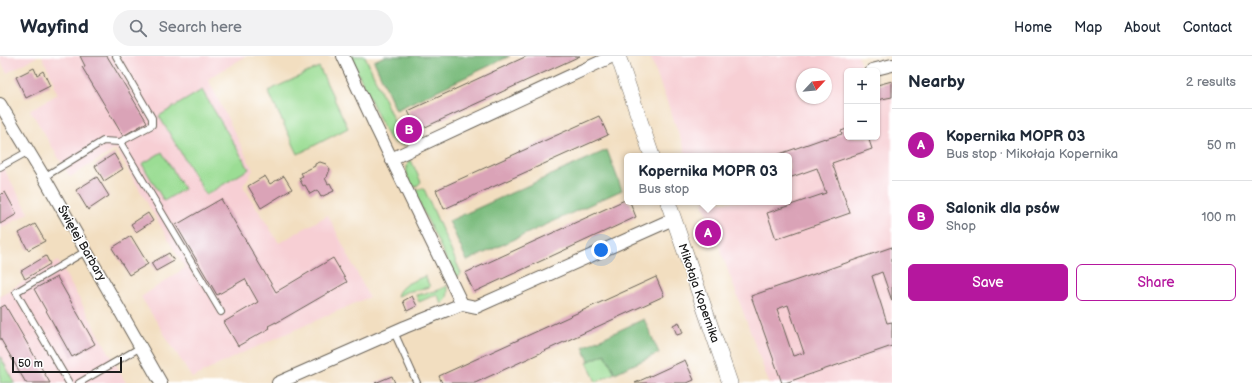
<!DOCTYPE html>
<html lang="en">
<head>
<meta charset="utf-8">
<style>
  :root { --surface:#fff; --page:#f2f2f3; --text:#1f2937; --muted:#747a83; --line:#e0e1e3; --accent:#b5179e }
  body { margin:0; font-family:"Balsamiq Sans",sans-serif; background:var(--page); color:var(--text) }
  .controls { position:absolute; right:12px; top:12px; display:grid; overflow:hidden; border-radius:6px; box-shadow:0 1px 3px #0004 }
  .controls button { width:36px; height:36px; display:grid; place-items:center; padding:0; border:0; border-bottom:1px solid var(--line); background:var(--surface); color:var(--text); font:20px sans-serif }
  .compass { position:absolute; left:796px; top:12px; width:36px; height:36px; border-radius:50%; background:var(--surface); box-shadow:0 1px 3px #0004; rotate:64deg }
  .scale { position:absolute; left:12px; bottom:10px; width:110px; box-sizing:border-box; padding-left:4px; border:2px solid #1c1c1c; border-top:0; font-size:11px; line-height:14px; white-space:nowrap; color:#1c1c1c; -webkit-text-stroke:3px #fff; paint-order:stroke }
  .you { position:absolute; left:601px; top:194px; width:14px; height:14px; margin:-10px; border:3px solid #fff; border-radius:50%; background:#1a73e8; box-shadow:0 0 0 6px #1a73e833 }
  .badge { display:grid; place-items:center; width:26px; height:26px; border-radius:50%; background:var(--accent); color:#fff; font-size:13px; font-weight:700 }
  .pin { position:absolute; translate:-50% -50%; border:2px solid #fff; box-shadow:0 1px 4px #0006 }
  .popup { position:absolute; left:624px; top:97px; width:168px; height:52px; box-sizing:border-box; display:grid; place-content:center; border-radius:6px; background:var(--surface); filter:drop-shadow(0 1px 3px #0005); font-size:13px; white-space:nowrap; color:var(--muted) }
  .popup b { font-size:15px; color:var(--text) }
  .popup::after { content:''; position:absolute; left:50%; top:100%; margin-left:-8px; border:8px solid transparent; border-top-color:var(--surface) }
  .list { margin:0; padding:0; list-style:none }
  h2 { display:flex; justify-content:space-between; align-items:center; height:52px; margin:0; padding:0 16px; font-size:17px }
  h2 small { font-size:13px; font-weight:400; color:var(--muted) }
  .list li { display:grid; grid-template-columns:26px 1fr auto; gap:12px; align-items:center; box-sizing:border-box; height:72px; padding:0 16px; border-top:1px solid var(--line) }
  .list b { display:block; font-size:15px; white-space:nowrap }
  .list p { margin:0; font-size:13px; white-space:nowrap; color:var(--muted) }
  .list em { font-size:13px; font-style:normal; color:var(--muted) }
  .actions { display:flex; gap:8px; padding:12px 16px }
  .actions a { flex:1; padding:9px 0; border:1px solid var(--accent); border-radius:6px; text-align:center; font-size:14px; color:var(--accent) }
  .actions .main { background:var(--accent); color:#fff }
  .icon { flex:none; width:22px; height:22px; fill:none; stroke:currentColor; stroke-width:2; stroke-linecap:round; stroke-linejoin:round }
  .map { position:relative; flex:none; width:892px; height:327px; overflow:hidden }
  header { display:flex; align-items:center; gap:24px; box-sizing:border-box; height:56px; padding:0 20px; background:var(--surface); border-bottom:1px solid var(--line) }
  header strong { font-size:19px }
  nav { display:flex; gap:22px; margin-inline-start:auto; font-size:14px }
  .search { width:280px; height:36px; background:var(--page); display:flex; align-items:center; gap:10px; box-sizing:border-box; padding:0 14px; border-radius:22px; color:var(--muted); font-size:15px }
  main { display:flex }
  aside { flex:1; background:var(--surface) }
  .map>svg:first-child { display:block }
  .built { fill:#f7cfd4; fill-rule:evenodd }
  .green { fill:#9bdd94; stroke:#5c7c58 }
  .forest { fill:#7cbc7e; stroke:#4c6c4d }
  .building { fill:#daa3b7; fill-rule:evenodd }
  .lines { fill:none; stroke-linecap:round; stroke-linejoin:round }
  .service-casing { stroke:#676055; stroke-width:8 }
  .minor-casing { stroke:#676055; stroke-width:14 }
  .tertiary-casing { stroke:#676055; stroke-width:16 }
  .service { stroke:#fff; stroke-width:6 }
  .minor { stroke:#fff; stroke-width:12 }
  .tertiary { stroke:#fff; stroke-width:15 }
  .labels { text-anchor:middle; stroke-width:3; stroke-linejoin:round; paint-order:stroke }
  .street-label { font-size:12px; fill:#1c1c1c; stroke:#fff }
</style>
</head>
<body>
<header>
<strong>Wayfind</strong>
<div class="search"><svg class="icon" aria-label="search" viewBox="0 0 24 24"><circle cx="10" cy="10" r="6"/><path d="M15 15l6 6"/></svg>Search here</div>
<nav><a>Home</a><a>Map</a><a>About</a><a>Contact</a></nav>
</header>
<main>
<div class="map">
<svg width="892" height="327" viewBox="0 0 892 327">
  <rect width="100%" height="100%" fill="#fff"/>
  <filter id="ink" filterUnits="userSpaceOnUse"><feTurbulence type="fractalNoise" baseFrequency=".025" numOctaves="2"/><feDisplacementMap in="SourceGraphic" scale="8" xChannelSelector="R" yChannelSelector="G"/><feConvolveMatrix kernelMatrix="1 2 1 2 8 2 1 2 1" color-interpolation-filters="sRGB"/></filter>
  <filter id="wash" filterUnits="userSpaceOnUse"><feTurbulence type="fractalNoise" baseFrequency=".012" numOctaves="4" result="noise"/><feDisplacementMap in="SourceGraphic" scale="16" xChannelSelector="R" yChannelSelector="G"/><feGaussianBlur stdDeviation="0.9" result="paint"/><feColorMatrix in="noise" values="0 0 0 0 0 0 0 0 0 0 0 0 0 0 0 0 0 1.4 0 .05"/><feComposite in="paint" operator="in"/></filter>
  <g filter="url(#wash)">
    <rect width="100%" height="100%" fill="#f2dec0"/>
    <!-- built -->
    <g class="built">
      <path d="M0,0H38L7,17L0,4Z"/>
      <path d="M42,0H246L208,23L253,114L243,130L279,187L328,159L369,241L240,298L192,322L141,241L185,212L116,93L70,121L30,54L58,38L53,29L55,28Z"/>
      <path d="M650,0H858L862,15H847V81H877V44L892,41V327H769L703,146H789V100H687ZM802,18H826V42H802Z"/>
      <path d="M0,108H1L29,157L0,173Z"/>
      <path d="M58,205L126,327H15L0,300V240Z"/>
    </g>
    <!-- green -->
    <g class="green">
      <path d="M350,0H365L405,90L395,87L388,81Z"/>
      <path d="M319,11L348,72L298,98L268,35Z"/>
      <path d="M202,34L249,113L206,139L159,60Z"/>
      <path d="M162,96L184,133L164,145L142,108Z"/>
      <path d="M410,102L421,126L418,129L412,132C407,121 404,113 410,102Z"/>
      <path d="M422,132L424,133L461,217L460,219L455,221L414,136Z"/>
      <path d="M425,220L430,231L406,236L397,241C399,228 415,225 425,220Z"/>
      <path d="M447,230C449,236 448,243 442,248L437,238L419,246L416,239L436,235Z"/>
      <path d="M605,298L615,317L596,326L587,306Z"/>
      <path d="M0,300L15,327H0Z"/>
    </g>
    <!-- forest -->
    <g class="forest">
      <path d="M385,0H510L396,54L374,5Z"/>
      <path d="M607,94L622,134L467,205L449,165Z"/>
      <path d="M644,263L659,297L615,317L605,298L589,305L583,291Z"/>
    </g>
    <g id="blocks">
      <!-- building -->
      <g class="building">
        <path d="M80,0H107L147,66L123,80L82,11L85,10Z"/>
        <path d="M527,0H580L408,79L404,71L414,67L408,55Z"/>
        <path d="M34,12L37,19L43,15L50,30L26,42L16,21Z"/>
        <path d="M892,25V41L877,44V29Z"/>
        <path d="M599,60L608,79L444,153L436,134Z"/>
        <path d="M847,73V81H868L872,93L832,107L850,157L776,183L767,157L826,137L817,112L789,122V100H774L825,82V83L842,78L841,75Z"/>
        <path d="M114,98L123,113L104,125L95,110Z"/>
        <path d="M320,106L326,108L330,113L327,121L325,122L328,128L330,127L334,135L321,141L317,134L310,138L305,129L303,130L299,122L303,120L301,117L315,110V108Z"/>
        <path d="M265,120L270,128L284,120L292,133L261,152L248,130Z"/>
        <path d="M97,121L109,140L88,154L76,134Z"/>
        <path d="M5,136L17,158L0,168V139Z"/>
        <path d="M221,143L276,236L333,202L347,226L276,267V266L268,270L270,272L238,290L224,266L258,246L245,223L217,239L176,169Z"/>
        <path d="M627,143V146H630L636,161L474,236L465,217Z"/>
        <path d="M148,157L153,165L136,176L131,168Z"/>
        <path d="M35,168L45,185L28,194L19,177Z"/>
        <path d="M131,180L148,208L129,219L112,192Z"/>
        <path d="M892,191V245L882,216L872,220L887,267L892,266V290L785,327H782L751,240ZM788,249L804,297L793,300L777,253Z"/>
        <path d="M169,197L174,205L156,215L151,207Z"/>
        <path d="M46,200L50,208L25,223L21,215Z"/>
        <path d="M57,221L95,288L72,301L34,233Z"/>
        <path d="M656,221L664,240L475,327H442L439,320Z"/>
        <path d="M412,240L417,250L407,255L403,245Z"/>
        <path d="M5,249L50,327H26L0,282V252Z"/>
        <path d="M679,266L683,277L677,279L673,269Z"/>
        <path d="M685,304L694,324L687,327H635Z"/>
        <path d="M392,320L395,327H375Z"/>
      </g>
    </g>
  </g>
  <g filter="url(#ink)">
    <use href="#blocks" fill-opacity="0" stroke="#676055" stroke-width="1"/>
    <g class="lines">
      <!-- service casing -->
      <g class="service-casing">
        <g id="service">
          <path d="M116,0L152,62V69L120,86"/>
          <path d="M0,111L29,95"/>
          <path d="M44,121L103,85L120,86L221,256"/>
          <path d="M394,276L417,327"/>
          <path d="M69,327L16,236L86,195"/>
          <path d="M79,327L141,291"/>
        </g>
      </g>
      <!-- minor casing -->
      <g class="minor-casing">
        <g id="minor">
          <path d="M343,0L375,69L462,248"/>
          <path d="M872,14L892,9"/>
          <path d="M0,48L44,121L161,327"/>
          <path d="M391,103L613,0"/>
          <path d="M278,327L405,271L462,248L476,251L673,163"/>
        </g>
      </g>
      <!-- tertiary casing -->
      <g class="tertiary-casing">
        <g id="tertiary">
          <path d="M618,0L652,100"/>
          <path d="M668,146L730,327"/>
        </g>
      </g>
      <!-- service -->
      <use href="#service" class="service"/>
      <!-- minor -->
      <use href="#minor" class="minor"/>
      <!-- tertiary -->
      <use href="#tertiary" class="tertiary"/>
    </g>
  </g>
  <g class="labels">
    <!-- street labels -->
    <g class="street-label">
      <text transform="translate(82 187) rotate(60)" y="4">Świętej Barbary</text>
      <text transform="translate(699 237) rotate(71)" y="4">Mikołaja Kopernika</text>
    </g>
  </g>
</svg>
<div class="controls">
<button>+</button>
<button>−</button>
</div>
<svg class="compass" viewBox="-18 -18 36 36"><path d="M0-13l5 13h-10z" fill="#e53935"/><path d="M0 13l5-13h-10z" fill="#747a83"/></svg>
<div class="scale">50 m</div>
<div class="you"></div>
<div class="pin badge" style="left:708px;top:177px">A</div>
<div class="popup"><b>Kopernika MOPR 03</b>Bus stop</div>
<div class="pin badge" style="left:409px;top:74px">B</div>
</div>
<aside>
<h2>Nearby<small>2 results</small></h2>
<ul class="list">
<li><span class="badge">A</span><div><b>Kopernika MOPR 03</b><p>Bus stop · Mikołaja Kopernika</p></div><em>50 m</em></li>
<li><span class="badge">B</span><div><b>Salonik dla psów</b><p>Shop</p></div><em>100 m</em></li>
</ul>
<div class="actions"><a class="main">Save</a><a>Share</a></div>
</aside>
</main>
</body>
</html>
